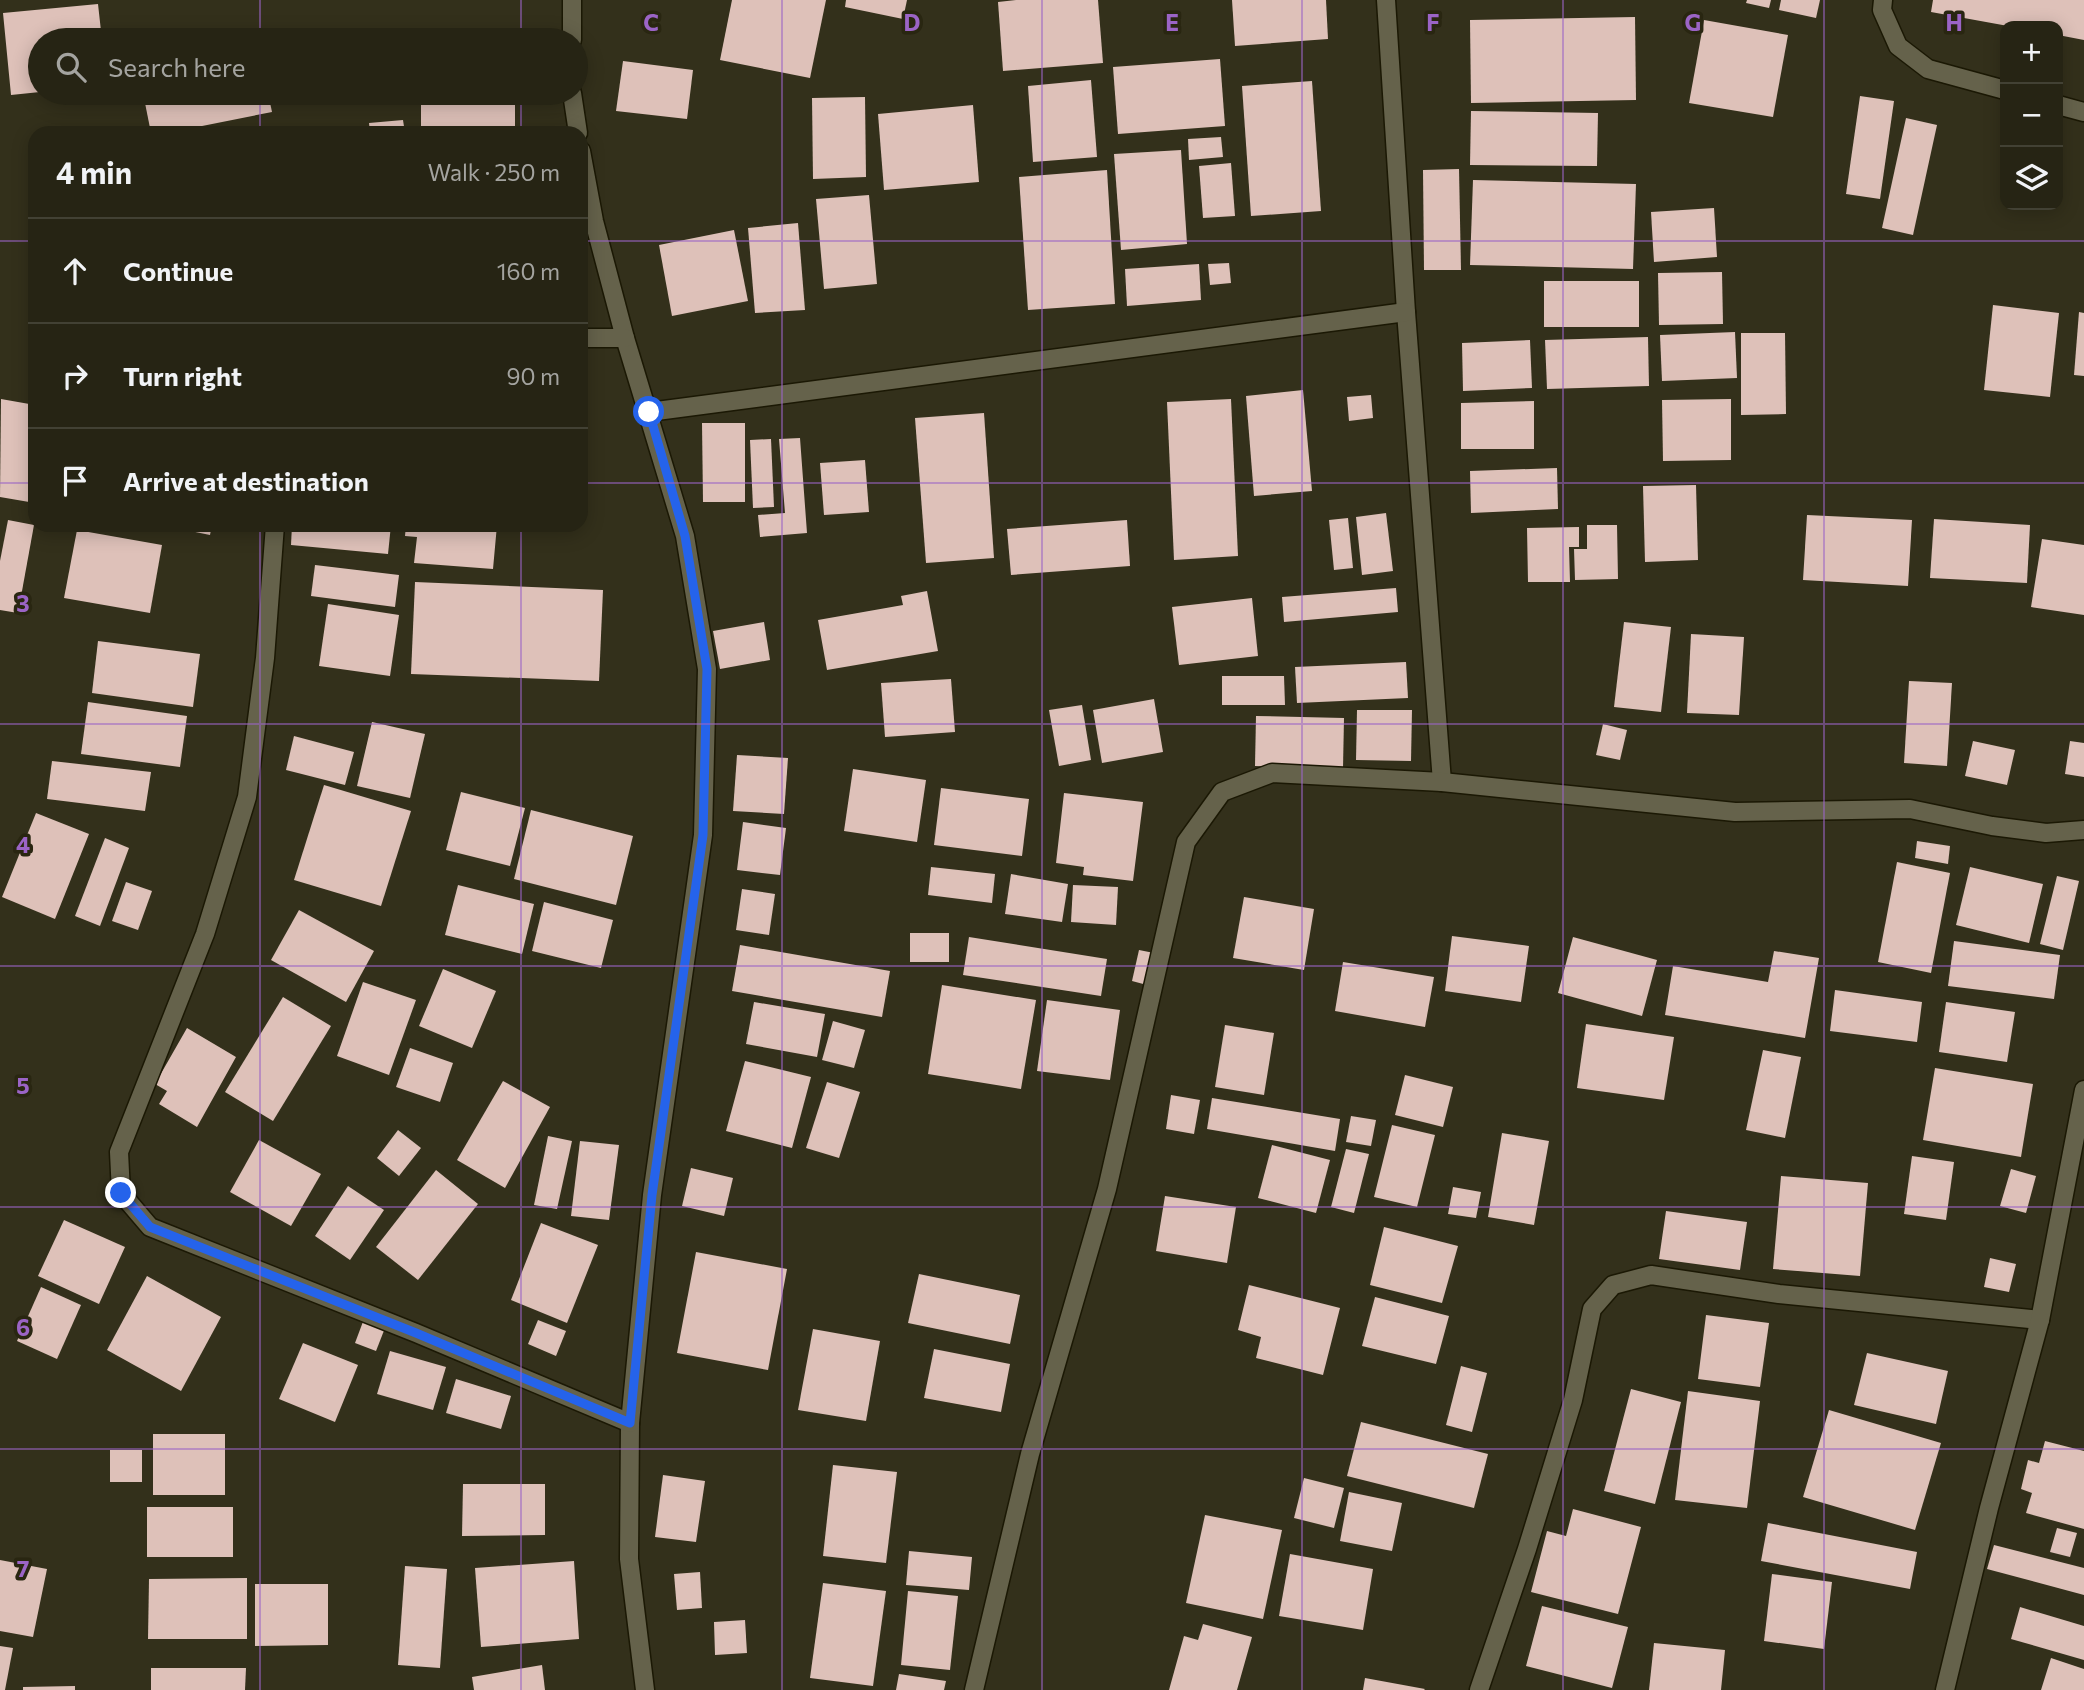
<!DOCTYPE html>
<html lang="en">
<head>
<meta charset="utf-8">
<style>
  :root { --surface:#262414; --page:#2e2c1d; --text:#f1f3f6; --muted:#a4a4a0; --line:#424134 }
  body { margin:0; font-family:Commissioner,sans-serif; background:var(--page); color:var(--text) }
  .controls { position:absolute; right:21px; top:21px; display:grid; overflow:hidden; border-radius:14px; box-shadow:0 4px 18px #0003 }
  .controls button { width:63px; height:63px; display:grid; place-items:center; padding:0; border:0; border-bottom:2px solid var(--line); background:var(--surface); color:var(--text); font:35px sans-serif }
  .stop { position:absolute; width:21px; height:21px; margin:-16px; border:5px solid #2563eb; border-radius:50%; background:#fff }
  .stop.end { background:#2563eb; border-color:#fff; box-shadow:0 2px 7px #0008 }
  .list { margin:0; padding:0; list-style:none }
  h2 { display:flex; justify-content:space-between; align-items:center; height:91px; margin:0; padding:0 28px; font-size:30px }
  h2 small { font-size:23px; font-weight:400; color:var(--muted) }
  .list li { display:grid; grid-template-columns:46px 1fr auto; gap:21px; align-items:center; box-sizing:border-box; height:105px; padding:0 28px; border-top:2px solid var(--line) }
  .list b { display:block; font-size:26px; white-space:nowrap }
  .list em { font-size:23px; font-style:normal; color:var(--muted) }
  .icon { flex:none; width:38px; height:38px; fill:none; stroke:currentColor; stroke-width:2; stroke-linecap:round; stroke-linejoin:round }
  .map { position:relative; flex:none; width:2084px; height:1690px; overflow:hidden }
  .search { position:absolute; background:var(--surface); box-shadow:0 4px 18px #0003; left:28px; top:28px; width:560px; height:77px; display:flex; align-items:center; gap:18px; box-sizing:border-box; padding:0 24px; border-radius:38px; color:var(--muted); font-size:26px }
  .panel { position:absolute; background:var(--surface); box-shadow:0 4px 18px #0003; left:28px; top:126px; width:560px; height:406px; border-radius:21px }
  .map>svg:first-child { display:block }
  .building { fill:#dec1b9 }
  .lines { fill:none; stroke-linecap:round; stroke-linejoin:round }
  .street-casing { stroke:#1b1804; stroke-width:21 }
  .street { stroke:#65624b; stroke-width:18 }
  .route { stroke:#2563eb; stroke-width:9 }
  .grid { fill:none; stroke:#9b64c6; stroke-width:2; stroke-opacity:0.55 }
  .grid-label { font-size:23px; text-anchor:middle; font-weight:bold; fill:#9b64c6; stroke:#292611; stroke-width:7; stroke-linejoin:round; paint-order:stroke }
</style>
</head>
<body>
<div class="map">
<svg width="2084" height="1690" viewBox="0 0 2084 1690">
  <rect width="100%" height="100%" fill="#33301b"/>
  <!-- building -->
  <g class="building">
    <path d="M732,0H826L810,78L720,60Z"/>
    <path d="M846,0H907L903,19L845,7Z"/>
    <path d="M1016,0H1098L1103,63L1003,71L998,2Z"/>
    <path d="M1232,0H1326L1328,39L1235,46Z"/>
    <path d="M1747,0H1771L1769,8L1746,3Z"/>
    <path d="M1781,0H1820L1816,18L1779,10Z"/>
    <path d="M1933,0H2084V40L2058,35V26H2008L1931,12Z"/>
    <path d="M98,4L102,40H40V92L11,95L3,13Z"/>
    <path d="M1635,17L1636,100L1471,103L1470,20Z"/>
    <path d="M1704,20L1788,35L1773,117L1689,103Z"/>
    <path d="M1220,59L1225,126L1118,134L1113,67Z"/>
    <path d="M623,61L693,70L687,119L616,111Z"/>
    <path d="M1091,80L1097,157L1033,162L1028,86Z"/>
    <path d="M1312,81L1321,211L1251,216L1242,86Z"/>
    <path d="M143,93H268L272,112L167,133H151Z"/>
    <rect x="421" y="93" width="94" height="40"/>
    <path d="M1860,96L1894,101L1880,199L1846,194Z"/>
    <path d="M865,97L866,177L813,179L812,98Z"/>
    <path d="M973,105L979,182L884,190L878,114Z"/>
    <path d="M1471,111L1598,113L1597,166L1470,165Z"/>
    <path d="M1906,118L1937,125L1913,235L1882,228Z"/>
    <path d="M403,120L405,133H370L369,123Z"/>
    <path d="M1221,137L1223,157L1189,160L1188,139Z"/>
    <path d="M1181,150L1187,244L1121,250L1114,154Z"/>
    <path d="M1231,163L1235,216L1203,218L1199,166Z"/>
    <path d="M1459,169L1461,270H1424L1423,170Z"/>
    <path d="M1107,170L1115,304L1028,310L1019,177Z"/>
    <path d="M1473,180L1636,184L1633,269L1470,265Z"/>
    <path d="M869,195L877,284L824,289L816,199Z"/>
    <path d="M1714,208L1717,257L1654,262L1651,212Z"/>
    <path d="M798,223L805,310L755,313L748,228Z"/>
    <path d="M734,230L748,301L672,316L659,245Z"/>
    <path d="M1229,263L1231,283L1210,285L1208,264Z"/>
    <path d="M1199,264L1201,300L1127,306L1125,269Z"/>
    <path d="M1722,272L1723,324L1659,325L1658,273Z"/>
    <rect x="1544" y="281" width="95" height="46"/>
    <path d="M1993,305L2059,313L2050,397L1984,390Z"/>
    <path d="M2079,312L2084,313V376L2074,375Z"/>
    <path d="M1735,332L1737,378L1662,381L1660,335Z"/>
    <path d="M1741,333H1785L1786,414L1741,415Z"/>
    <path d="M1648,337L1649,386L1547,389L1545,340Z"/>
    <path d="M1530,340L1532,388L1463,391L1462,343Z"/>
    <path d="M1303,390L1312,491L1254,496L1246,396Z"/>
    <path d="M1371,395L1373,418L1349,421L1347,397Z"/>
    <path d="M1,399L35,405V503L0,497Z"/>
    <path d="M1231,399L1238,556L1174,560L1167,402Z"/>
    <path d="M1731,399V460L1663,461L1662,400Z"/>
    <path d="M1534,401V449H1461V403Z"/>
    <path d="M984,413L994,558L926,563L915,418Z"/>
    <path d="M702,423H745V502H703Z"/>
    <path d="M800,438L807,533L760,537L758,515L785,513L779,439Z"/>
    <path d="M771,439L774,507L753,508L750,440Z"/>
    <path d="M865,460L869,512L824,515L820,463Z"/>
    <path d="M1557,468L1558,509L1471,513L1470,471Z"/>
    <path d="M1696,485L1698,560L1645,562L1643,486Z"/>
    <path d="M1386,513L1393,571L1362,575L1356,517Z"/>
    <path d="M1807,515L1912,520L1908,586L1803,580Z"/>
    <path d="M1348,518L1353,568L1334,570L1329,520Z"/>
    <path d="M1934,519L2030,525L2027,583L1930,578Z"/>
    <path d="M8,520L34,525L18,613L0,610V561Z"/>
    <path d="M1127,520L1130,566L1011,575L1007,529Z"/>
    <path d="M161,525H212L210,535Z"/>
    <path d="M292,525H391L388,554L291,545Z"/>
    <path d="M406,525H497L493,569L414,563L417,537L405,536Z"/>
    <path d="M1587,525H1617L1618,579L1575,580L1574,549H1587Z"/>
    <path d="M1579,527V547H1569L1570,582H1528L1527,528Z"/>
    <path d="M77,530L162,545L150,613L64,598Z"/>
    <path d="M2042,539L2084,545V615L2031,607Z"/>
    <path d="M315,565L399,575L395,607L311,596Z"/>
    <path d="M415,582L603,590L599,681L411,674Z"/>
    <path d="M1396,588L1398,612L1284,622L1282,597Z"/>
    <path d="M927,591L938,651L827,670L818,620L903,605L901,596Z"/>
    <path d="M1252,598L1258,656L1179,665L1172,607Z"/>
    <path d="M328,604L399,615L390,676L319,666Z"/>
    <path d="M764,622L770,660L720,669L713,631Z"/>
    <path d="M1624,622L1671,627L1661,712L1614,707Z"/>
    <path d="M1691,634L1744,637L1739,715L1687,713Z"/>
    <path d="M98,641L200,654L193,707L92,693Z"/>
    <path d="M1406,662L1408,698L1297,703L1295,667Z"/>
    <path d="M1222,676H1284L1285,705H1222Z"/>
    <path d="M951,679L955,732L885,737L881,683Z"/>
    <path d="M1909,681L1952,683L1947,766L1904,763Z"/>
    <path d="M1154,699L1163,752L1102,763L1093,710Z"/>
    <path d="M88,702L187,716L180,767L81,754Z"/>
    <path d="M1082,705L1091,760L1059,766L1049,710Z"/>
    <path d="M1357,710H1412L1411,761L1356,760Z"/>
    <path d="M1256,716L1344,718L1343,768L1255,766Z"/>
    <path d="M372,722L425,734L410,798L357,786Z"/>
    <path d="M1603,724L1627,730L1620,760L1596,755Z"/>
    <path d="M294,736L354,752L345,785L286,770Z"/>
    <path d="M1973,741L2015,750L2007,785L1965,776Z"/>
    <path d="M2070,741L2084,743V777L2065,774Z"/>
    <path d="M737,755L788,758L784,814L733,811Z"/>
    <path d="M52,761L151,772L145,811L47,799Z"/>
    <path d="M853,769L926,780L917,842L844,831Z"/>
    <path d="M324,785L411,811L381,906L294,880Z"/>
    <path d="M941,788L1029,799L1022,856L934,845Z"/>
    <path d="M461,792L525,808L510,866L446,850Z"/>
    <path d="M1064,793L1143,802L1133,881L1083,875L1084,867L1056,863Z"/>
    <path d="M531,810L633,836L616,905L514,879Z"/>
    <path d="M36,813L89,834L55,919L2,897Z"/>
    <path d="M743,822L786,828L780,875L737,870Z"/>
    <path d="M105,838L129,848L100,926L75,916Z"/>
    <path d="M1917,841L1950,846L1948,864L1915,858Z"/>
    <path d="M1897,862L1950,873L1931,973L1878,962Z"/>
    <path d="M931,867L995,874L992,903L928,895Z"/>
    <path d="M1970,867L2043,884L2029,943L1956,925Z"/>
    <path d="M1011,874L1068,884L1062,922L1005,914Z"/>
    <path d="M2057,876L2079,881L2063,950L2040,944Z"/>
    <path d="M126,882L152,891L138,930L112,921Z"/>
    <path d="M458,885L534,904L522,954L445,935Z"/>
    <path d="M1073,885L1118,887L1116,925L1071,922Z"/>
    <path d="M742,889L775,894L769,935L736,930Z"/>
    <path d="M1244,897L1314,909L1304,970L1233,958Z"/>
    <path d="M544,902L613,920L601,968L532,951Z"/>
    <path d="M299,910L374,951L346,1002L271,960Z"/>
    <rect x="910" y="933" width="39" height="29"/>
    <path d="M1452,936L1529,946L1521,1002L1445,991Z"/>
    <path d="M969,937L1107,959L1101,996L963,975Z"/>
    <path d="M1573,937L1657,960L1642,1016L1558,993Z"/>
    <path d="M1954,941L2060,955L2054,999L1948,986Z"/>
    <path d="M740,945L890,971L882,1017L732,991Z"/>
    <path d="M1139,950L1154,953L1147,985L1132,981Z"/>
    <path d="M1774,951L1819,958L1805,1038L1665,1015L1673,966L1768,982Z"/>
    <path d="M1343,962L1434,977L1425,1027L1335,1011Z"/>
    <path d="M443,969L496,991L472,1048L419,1026Z"/>
    <path d="M363,982L416,1000L389,1075L337,1056Z"/>
    <path d="M942,985L1036,1000L1021,1089L928,1074Z"/>
    <path d="M1835,990L1922,1002L1917,1042L1830,1031Z"/>
    <path d="M283,997L331,1026L273,1121L225,1092Z"/>
    <path d="M1047,1000L1120,1010L1110,1080L1037,1071Z"/>
    <path d="M754,1002L825,1014L817,1057L746,1044Z"/>
    <path d="M1946,1002L2015,1012L2007,1062L1939,1052Z"/>
    <path d="M833,1021L865,1030L854,1068L822,1060Z"/>
    <path d="M1586,1024L1674,1037L1664,1100L1577,1088Z"/>
    <path d="M1225,1025L1274,1033L1264,1095L1215,1087Z"/>
    <path d="M187,1028L236,1057L197,1127L159,1104L167,1091L155,1084Z"/>
    <path d="M410,1048L453,1063L440,1102L396,1087Z"/>
    <path d="M1763,1050L1801,1057L1785,1138L1746,1130Z"/>
    <path d="M745,1061L811,1077L792,1148L726,1131Z"/>
    <path d="M1935,1068L2033,1084L2021,1157L1923,1140Z"/>
    <path d="M1405,1075L1453,1087L1443,1127L1395,1115Z"/>
    <path d="M503,1081L550,1107L505,1188L457,1160Z"/>
    <path d="M827,1082L860,1092L839,1158L806,1148Z"/>
    <path d="M1171,1095L1200,1100L1194,1134L1166,1129Z"/>
    <path d="M1212,1098L1340,1119L1335,1151L1207,1129Z"/>
    <path d="M1351,1116L1376,1120L1371,1146L1346,1142Z"/>
    <path d="M1392,1125L1435,1135L1417,1207L1374,1197Z"/>
    <path d="M398,1130L421,1148L399,1176L377,1158Z"/>
    <path d="M1502,1133L1549,1141L1534,1225L1488,1217Z"/>
    <path d="M548,1136L572,1141L557,1209L534,1205Z"/>
    <path d="M259,1140L321,1174L291,1226L230,1192Z"/>
    <path d="M580,1141L619,1145L609,1220L571,1216Z"/>
    <path d="M1272,1145L1330,1160L1316,1213L1258,1198Z"/>
    <path d="M1346,1149L1369,1154L1354,1213L1331,1207Z"/>
    <path d="M1912,1156L1954,1162L1946,1220L1904,1214Z"/>
    <path d="M691,1168L733,1178L724,1216L682,1206Z"/>
    <path d="M2011,1169L2036,1176L2026,1213L2000,1206Z"/>
    <path d="M436,1170L478,1204L418,1280L376,1247Z"/>
    <path d="M1781,1176L1868,1183L1860,1276L1773,1269Z"/>
    <path d="M348,1186L384,1210L350,1260L315,1236Z"/>
    <path d="M1453,1187L1481,1192L1476,1218L1448,1214Z"/>
    <path d="M1165,1196L1236,1207L1227,1263L1156,1251Z"/>
    <path d="M1666,1211L1747,1222L1740,1270L1659,1259Z"/>
    <path d="M64,1220L125,1247L99,1304L38,1276Z"/>
    <path d="M541,1223L598,1245L567,1323L511,1300Z"/>
    <path d="M1384,1227L1458,1246L1442,1303L1370,1285Z"/>
    <path d="M696,1252L787,1269L768,1370L677,1353Z"/>
    <path d="M1990,1258L2016,1264L2009,1292L1984,1287Z"/>
    <path d="M919,1274L1020,1295L1010,1344L908,1323Z"/>
    <path d="M147,1276L221,1317L181,1391L107,1350Z"/>
    <path d="M1249,1285L1340,1308L1323,1375L1256,1358L1261,1337L1238,1330Z"/>
    <path d="M41,1287L81,1305L57,1359L17,1341Z"/>
    <path d="M1375,1297L1449,1316L1436,1364L1362,1346Z"/>
    <path d="M1706,1315L1769,1323L1760,1387L1698,1379Z"/>
    <path d="M364,1319L385,1328L376,1351L355,1343Z"/>
    <path d="M538,1320L566,1331L556,1356L528,1344Z"/>
    <path d="M813,1329L880,1341L866,1421L798,1410Z"/>
    <path d="M303,1343L358,1365L335,1422L279,1399Z"/>
    <path d="M934,1349L1010,1364L1001,1412L924,1398Z"/>
    <path d="M390,1351L446,1367L433,1410L377,1394Z"/>
    <path d="M1867,1353L1948,1371L1936,1424L1854,1405Z"/>
    <path d="M1461,1366L1487,1373L1472,1432L1446,1425Z"/>
    <path d="M456,1379L511,1396L501,1429L446,1413Z"/>
    <path d="M1631,1389L1681,1402L1655,1504L1604,1491Z"/>
    <path d="M1688,1391L1760,1401L1747,1508L1675,1500Z"/>
    <path d="M1829,1410L1941,1443L1915,1530L1803,1497Z"/>
    <path d="M1361,1422L1488,1454L1474,1508L1347,1476Z"/>
    <rect x="153" y="1434" width="72" height="61"/>
    <path d="M2045,1441L2084,1451V1529L2026,1513L2032,1493L2021,1489L2028,1460L2039,1463Z"/>
    <rect x="110" y="1450" width="32" height="32"/>
    <path d="M833,1465L897,1472L886,1563L823,1556Z"/>
    <path d="M663,1475L705,1481L696,1542L655,1537Z"/>
    <path d="M1304,1478L1344,1488L1334,1528L1294,1518Z"/>
    <path d="M463,1484H545V1535L462,1536Z"/>
    <path d="M1349,1492L1402,1503L1392,1551L1340,1541Z"/>
    <rect x="147" y="1507" width="86" height="50"/>
    <path d="M1573,1509L1641,1527L1618,1614L1531,1592L1547,1531L1566,1536Z"/>
    <path d="M1205,1515L1282,1530L1263,1619L1186,1603Z"/>
    <path d="M1768,1523L1917,1552L1910,1589L1761,1561Z"/>
    <path d="M2057,1528L2077,1533L2070,1557L2050,1552Z"/>
    <path d="M1994,1545L2084,1568V1595L1987,1569Z"/>
    <path d="M909,1551L972,1557L969,1590L906,1585Z"/>
    <path d="M1290,1554L1373,1569L1363,1630L1279,1616Z"/>
    <path d="M0,1560L47,1569L33,1637L0,1631Z"/>
    <path d="M574,1561L579,1639L481,1647L475,1568Z"/>
    <path d="M405,1566L447,1569L440,1668L398,1665Z"/>
    <path d="M700,1572L702,1608L677,1610L674,1574Z"/>
    <path d="M1772,1574L1832,1582L1824,1649L1764,1641Z"/>
    <path d="M247,1578V1639H148L149,1579Z"/>
    <path d="M823,1583L886,1591L873,1686L810,1678Z"/>
    <path d="M255,1584H328V1645L255,1646Z"/>
    <path d="M908,1591L958,1596L950,1670L901,1665Z"/>
    <path d="M1542,1606L1628,1627L1612,1688L1526,1666Z"/>
    <path d="M2020,1607L2084,1626V1660L2011,1639Z"/>
    <path d="M745,1620L747,1653L715,1655L714,1622Z"/>
    <path d="M1203,1624L1252,1637L1237,1690H1169L1184,1636L1198,1640Z"/>
    <path d="M1654,1643L1725,1650L1721,1690H1649Z"/>
    <path d="M0,1646L13,1648L5,1690H0Z"/>
    <path d="M2051,1658L2084,1669V1690H2041Z"/>
    <path d="M542,1665L545,1690H474L472,1677Z"/>
    <path d="M151,1668H246L245,1690H151Z"/>
    <path d="M899,1674L946,1681L944,1690H896Z"/>
    <path d="M1365,1678L1425,1689L1424,1690H1363Z"/>
    <path d="M75,1686V1690H23V1687Z"/>
  </g>
  <g class="lines">
    <!-- street casing -->
    <g class="street-casing">
      <g id="street">
        <path d="M572,0V40"/>
        <path d="M1386,0L1406,312L1442,782"/>
        <path d="M1883,0L1882,10L1898,46L1928,69L2005,90"/>
        <path d="M572,93L578,133"/>
        <path d="M2058,105L2084,112"/>
        <path d="M581,151L594,221L625,338L685,536L707,669L703,835L652,1195L630,1423L629,1559L645,1690"/>
        <path d="M581,338H625"/>
        <path d="M649,412L1406,312"/>
        <path d="M275,525L265,658L247,797L205,934L119,1152L121,1193L150,1227L416,1333L630,1423"/>
        <path d="M974,1690L1030,1454L1107,1189L1186,842L1222,792L1272,773L1442,782L1735,812L1910,809L1992,826L2046,833L2084,830"/>
        <path d="M1479,1690L1527,1549L1573,1400L1592,1309L1613,1285L1651,1275L1779,1294L2040,1320"/>
        <path d="M1945,1690L1989,1508L2040,1320L2084,1090"/>
      </g>
    </g>
    <!-- street -->
    <use href="#street" class="street"/>
  </g>
  <g class="lines">
    <!-- route -->
    <path class="route" d="M121,1193L150,1227L416,1333L630,1423L652,1195L703,835L707,669L685,536L649,412"/>
  </g>
  <!-- grid -->
  <path class="grid" d="M260,0V40M521,0V40M782,0V1690M1042,0V1690M1302,0V1690M1563,0V1690M1824,0V1690M260,93V133M521,93V133M0,241H35M581,241H2084M0,483H35M581,483H2084M260,525V1690M521,525V1690M0,724H2084M0,966H2084M0,1207H2084M0,1449H2084"/>
  <g class="grid-label">
    <text x="651" y="31">C</text>
    <text x="912" y="31">D</text>
    <text x="1172" y="31">E</text>
    <text x="1433" y="31">F</text>
    <text x="1693" y="31">G</text>
    <text x="1954" y="31">H</text>
    <text x="23" y="612">3</text>
    <text x="23" y="853">4</text>
    <text x="23" y="1094">5</text>
    <text x="23" y="1336">6</text>
    <text x="23" y="1577">7</text>
  </g>
</svg>
<div class="controls">
<button>+</button>
<button>−</button>
<button><svg class="icon" aria-label="layers" viewBox="0 0 24 24"><path d="M12 4l9 5-9 5-9-5zM3 14l9 5 9-5"/></svg></button>
</div>
<div class="stop" style="left:649px;top:412px"></div>
<div class="stop end" style="left:121px;top:1193px"></div>
<div class="search"><svg class="icon" aria-label="search" viewBox="0 0 24 24"><circle cx="10" cy="10" r="6"/><path d="M15 15l6 6"/></svg>Search here</div>
<section class="panel">
<h2>4 min<small>Walk · 250 m</small></h2>
<ul class="list">
<li><svg class="icon" aria-label="ahead" viewBox="0 0 24 24"><path d="M12 20V5M6 11l6-6 6 6"/></svg><div><b>Continue</b></div><em>160 m</em></li>
<li><svg class="icon" aria-label="right" viewBox="0 0 24 24"><path d="M7 20v-9h11M14 6l5 5-5 5"/></svg><div><b>Turn right</b></div><em>90 m</em></li>
<li><svg class="icon" aria-label="arrive" viewBox="0 0 24 24"><path d="M6 21V4h12l-3 4 3 4H6"/></svg><div><b>Arrive at destination</b></div></li>
</ul>
</section>
</div>
</body>
</html>
